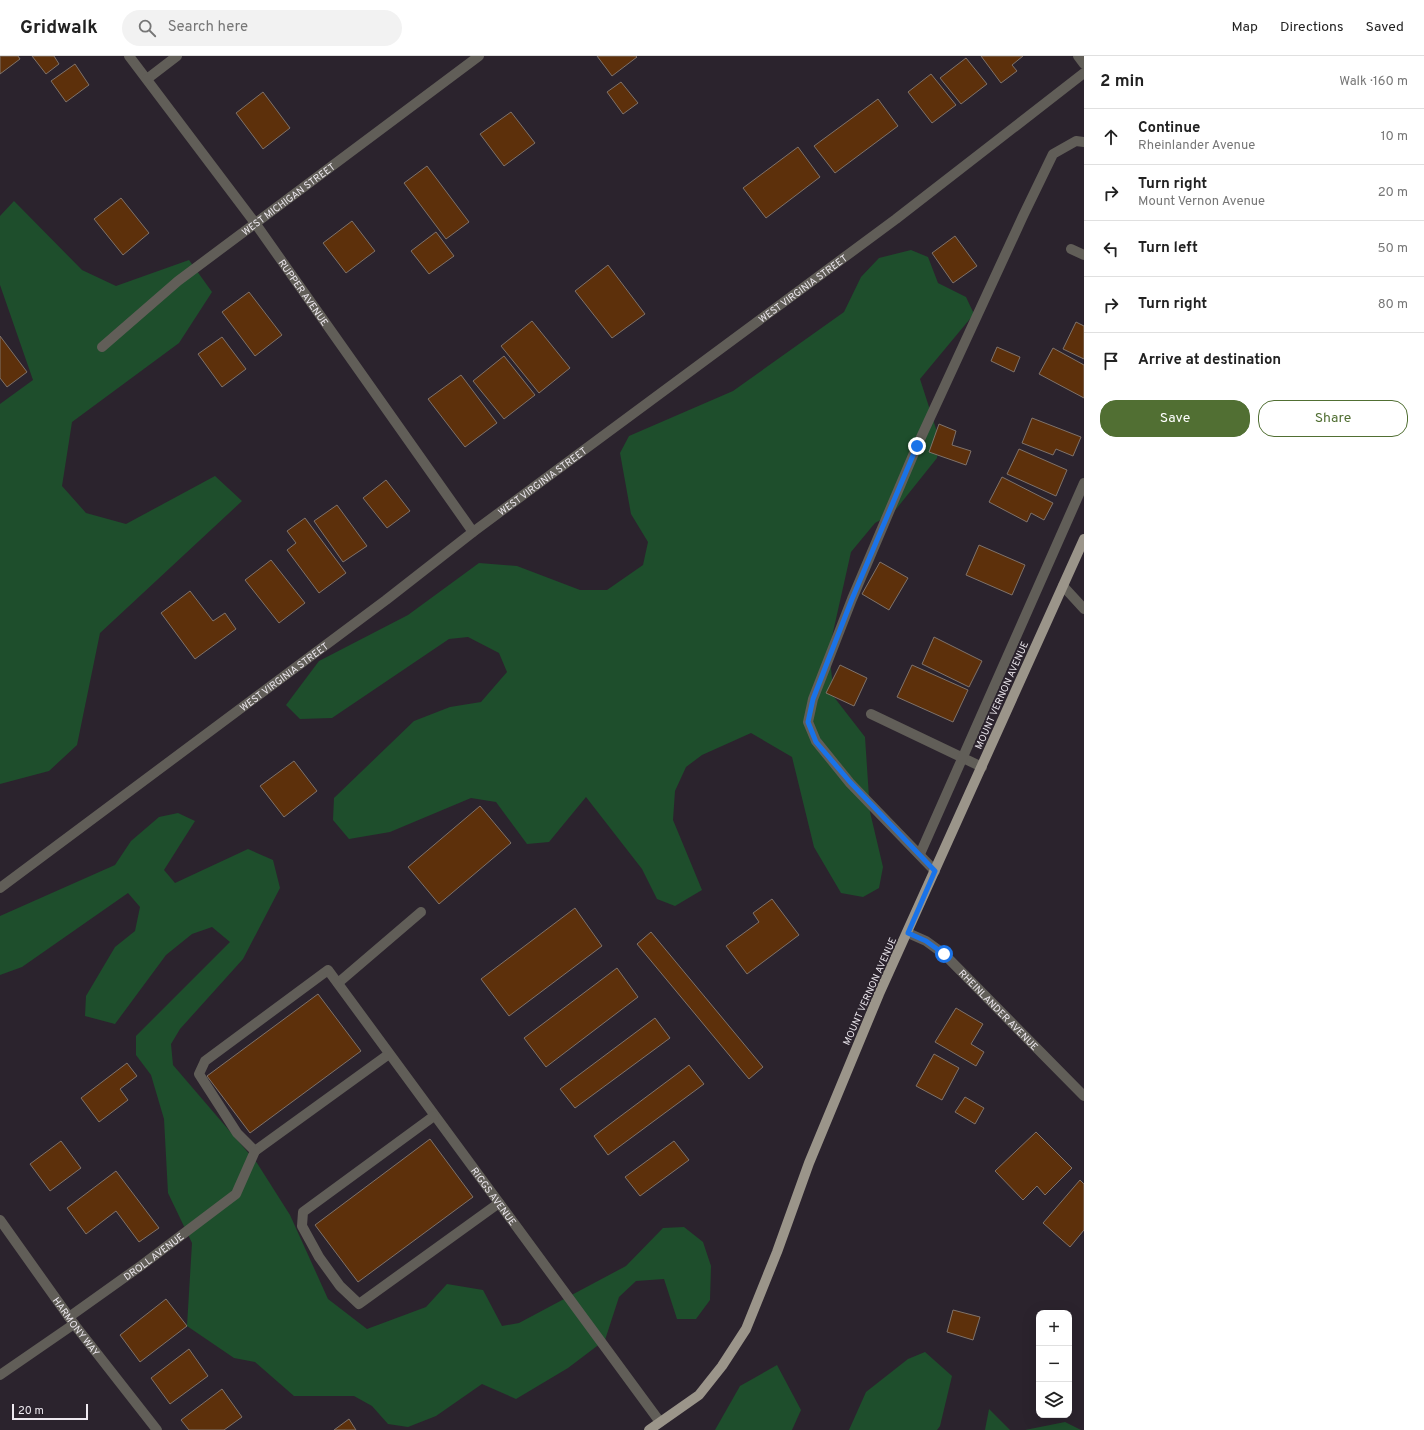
<!DOCTYPE html>
<html lang="en">
<head>
<meta charset="utf-8">
<style>
  :root { --surface:#fff; --page:#f2f2f2; --text:#222; --muted:#767676; --line:#e0e0e0; --accent:#516f33 }
  body { margin:0; font-family:Overpass,sans-serif; background:var(--page); color:var(--text) }
  .controls { position:absolute; right:12px; bottom:12px; display:grid; overflow:hidden; border-radius:8px; box-shadow:0 4px 16px #0002 }
  .controls button { width:36px; height:36px; display:grid; place-items:center; padding:0; border:0; border-bottom:1px solid var(--line); background:var(--surface); color:var(--text); font:20px sans-serif }
  .scale { position:absolute; left:12px; bottom:10px; width:76px; box-sizing:border-box; padding-left:4px; border:2px solid #eee9f0; border-top:0; font-size:11px; line-height:14px; white-space:nowrap; color:#eee9f0; -webkit-text-stroke:3px #2b232d; paint-order:stroke }
  .stop { position:absolute; width:12px; height:12px; margin:-9px; border:3px solid #1a73e8; border-radius:50%; background:#fff }
  .stop.end { background:#1a73e8; border-color:#fff; box-shadow:0 1px 4px #0008 }
  .list { margin:0; padding:0; list-style:none }
  h2 { display:flex; justify-content:space-between; align-items:center; height:52px; margin:0; padding:0 16px; font-size:17px }
  h2 small { font-size:13px; font-weight:400; color:var(--muted) }
  .list li { display:grid; grid-template-columns:26px 1fr auto; gap:12px; align-items:center; box-sizing:border-box; height:56px; padding:0 16px; border-top:1px solid var(--line) }
  .list b { display:block; font-size:15px; white-space:nowrap }
  .list p { margin:0; font-size:13px; white-space:nowrap; color:var(--muted) }
  .list em { font-size:13px; font-style:normal; color:var(--muted) }
  .actions { display:flex; gap:8px; padding:12px 16px }
  .actions a { flex:1; padding:9px 0; border:1px solid var(--accent); border-radius:16px; text-align:center; font-size:14px; color:var(--accent) }
  .actions .main { background:var(--accent); color:#fff }
  .icon { flex:none; width:22px; height:22px; fill:none; stroke:currentColor; stroke-width:2; stroke-linecap:round; stroke-linejoin:round }
  .map { position:relative; flex:none; width:1084px; height:1374px; overflow:hidden }
  header { display:flex; align-items:center; gap:24px; box-sizing:border-box; height:56px; padding:0 20px; background:var(--surface); border-bottom:1px solid var(--line) }
  header strong { font-size:19px }
  nav { display:flex; gap:22px; margin-inline-start:auto; font-size:14px }
  .search { width:280px; height:36px; background:var(--page); display:flex; align-items:center; gap:10px; box-sizing:border-box; padding:0 14px; border-radius:22px; color:var(--muted); font-size:15px }
  main { display:flex }
  aside { flex:1; background:var(--surface) }
  .map>svg:first-child { display:block }
  .green { fill:#1e4e2c }
  .building { fill:#5d300b; stroke:#7f726a }
  .lines { fill:none; stroke-linecap:round; stroke-linejoin:round }
  .minor { stroke:#615e58; stroke-width:10 }
  .major { stroke:#9b958a; stroke-width:10 }
  .route { stroke:#1a73e8; stroke-width:5 }
  .labels { text-anchor:middle; stroke-width:3.5; stroke-linejoin:round; paint-order:stroke }
  .street-label { font-size:10px; fill:#eee9f0; stroke:#2b232d }
</style>
</head>
<body>
<header>
<strong>Gridwalk</strong>
<div class="search"><svg class="icon" aria-label="search" viewBox="0 0 24 24"><circle cx="10" cy="10" r="6"/><path d="M15 15l6 6"/></svg>Search here</div>
<nav><a>Map</a><a>Directions</a><a>Saved</a></nav>
</header>
<main>
<div class="map">
<svg width="1084" height="1374" viewBox="0 0 1084 1374">
  <rect width="100%" height="100%" fill="#2b232d"/>
  <!-- green -->
  <g class="green">
    <path d="M14,145L82,214L116,230L189,204L212,236L179,287L72,366L62,430L86,457L126,468L215,420L242,445L100,577L77,689L49,715L0,728V348L33,324L0,229V160Z"/>
    <path d="M911,194L928,201L938,227L966,241L974,258L920,323L939,382L937,402L893,457L875,467L851,496L829,594L834,641L865,681L870,756L883,811L879,832L863,841L841,837L814,791L792,701L751,677L702,699L686,711L675,735L673,764L702,834L675,850L657,843L642,813L586,741L549,786L527,788L496,746L471,742L390,776L349,783L333,764L334,742L414,665L450,651L481,646L507,616L499,597L468,581L449,583L332,662L300,663L286,649L319,605L408,559L479,507L517,510L580,534H607L643,509L648,486L631,458L620,397L629,380L733,335L844,256L861,221L879,202Z"/>
    <path d="M178,757L195,765L164,814L175,827L248,793L273,804L280,832L243,903L180,973L171,988L173,1009L257,1107L290,1159L328,1243L367,1273L426,1251L447,1228L483,1234L502,1270L519,1267L626,1210L663,1172L684,1171L703,1186L711,1210L710,1244L696,1263H677L664,1223L636,1225L619,1241L605,1284L568,1312L516,1343L482,1328L436,1360L408,1371L388,1368L372,1350L354,1340H294L255,1306L234,1302L187,1270L192,1187L168,1137L164,1063L151,1019L136,999V980L230,886L212,871L192,878L166,899L115,968L85,960L86,940L115,891L135,875L140,851L128,837L22,911L0,919V860L115,809L131,785L159,761Z"/>
    <path d="M925,1296L952,1320L940,1370L937,1374H849L866,1336L908,1303Z"/>
    <path d="M777,1309L801,1354L792,1374H715L740,1330Z"/>
    <path d="M989,1353L1010,1374H985Z"/>
    <path d="M1065,1366L1081,1374H1025Z"/>
  </g>
  <!-- building -->
  <g class="building">
    <path d="M0,0H18L20,3L0,18Z"/>
    <path d="M32,0H54L59,8L46,18Z"/>
    <path d="M597,0H636L637,1L612,20Z"/>
    <path d="M981,0H1023L1012,9L1017,15L1001,27Z"/>
    <path d="M966,2L987,28L961,48L940,22Z"/>
    <path d="M75,8L89,29L66,46L51,25Z"/>
    <path d="M931,18L956,49L932,67L908,36Z"/>
    <path d="M621,26L638,47L623,58L607,36Z"/>
    <path d="M263,36L290,72L263,93L236,57Z"/>
    <path d="M878,43L898,70L835,117L814,90Z"/>
    <path d="M511,56L535,87L504,110L480,78Z"/>
    <path d="M798,91L820,121L766,162L743,132Z"/>
    <path d="M427,110L469,166L446,183L404,127Z"/>
    <path d="M121,142L149,177L123,199L94,163Z"/>
    <path d="M352,165L375,195L346,217L323,187Z"/>
    <path d="M436,176L454,200L429,218L411,195Z"/>
    <path d="M955,180L977,210L953,227L932,197Z"/>
    <path d="M608,209L645,258L612,282L575,235Z"/>
    <path d="M249,236L282,279L255,300L222,256Z"/>
    <path d="M532,265L570,312L539,337L501,290Z"/>
    <path d="M1076,266L1084,270V303L1063,293Z"/>
    <path d="M0,280L27,316L7,331L0,322Z"/>
    <path d="M222,281L246,313L222,331L198,298Z"/>
    <path d="M997,291L1020,301L1014,316L991,305Z"/>
    <path d="M1053,292L1084,309V342L1039,318Z"/>
    <path d="M504,300L535,339L504,363L473,325Z"/>
    <path d="M461,319L497,367L465,391L428,343Z"/>
    <path d="M1032,362L1081,381L1073,400L1056,393L1053,399L1022,387Z"/>
    <path d="M939,368L956,375L952,389L971,395L966,409L929,396Z"/>
    <path d="M1019,393L1067,414L1056,440L1007,418Z"/>
    <path d="M1002,421L1053,447L1044,464L1031,457L1027,466L989,446Z"/>
    <path d="M386,424L410,455L387,472L363,442Z"/>
    <path d="M337,449L367,490L343,506L314,465Z"/>
    <path d="M305,462L346,517L319,537L287,494L296,487L287,475Z"/>
    <path d="M979,489L1025,509L1012,539L966,519Z"/>
    <path d="M271,504L305,547L279,567L245,524Z"/>
    <path d="M880,506L908,522L889,554L862,538Z"/>
    <path d="M190,535L213,565L225,557L236,573L195,603L161,557Z"/>
    <path d="M934,581L982,605L969,631L922,608Z"/>
    <path d="M840,609L867,622L854,650L826,637Z"/>
    <path d="M912,609L968,634L953,666L897,641Z"/>
    <path d="M294,705L317,735L284,761L260,730Z"/>
    <path d="M480,750L511,787L439,848L408,811Z"/>
    <path d="M772,843L799,879L747,918L726,890L759,866L753,857Z"/>
    <path d="M575,852L602,890L509,960L481,923Z"/>
    <path d="M651,876L763,1011L749,1023L637,888Z"/>
    <path d="M617,912L638,941L546,1011L524,982Z"/>
    <path d="M318,938L361,995L250,1077L207,1020Z"/>
    <path d="M956,952L983,968L971,988L984,996L976,1010L935,986Z"/>
    <path d="M655,962L670,982L575,1052L560,1033Z"/>
    <path d="M934,998L959,1012L942,1044L916,1030Z"/>
    <path d="M127,1007L137,1020L120,1033L128,1044L99,1066L81,1042Z"/>
    <path d="M689,1009L704,1028L608,1099L594,1080Z"/>
    <path d="M965,1041L984,1052L975,1068L955,1056Z"/>
    <path d="M1036,1076L1072,1112L1045,1139L1037,1130L1023,1144L995,1115Z"/>
    <path d="M430,1083L473,1141L358,1226L315,1169Z"/>
    <path d="M61,1085L81,1112L50,1135L30,1108Z"/>
    <path d="M674,1085L689,1104L640,1140L625,1121Z"/>
    <path d="M116,1115L159,1172L139,1186L116,1155L86,1178L67,1152Z"/>
    <path d="M1080,1124L1084,1128V1174L1070,1191L1043,1167Z"/>
    <path d="M166,1243L187,1270L140,1306L120,1279Z"/>
    <path d="M953,1254L980,1261L973,1284L947,1276Z"/>
    <path d="M189,1293L208,1320L170,1348L151,1322Z"/>
    <path d="M222,1333L242,1361L224,1374H189L181,1364Z"/>
    <path d="M349,1363L356,1374H334Z"/>
  </g>
  <g class="lines">
    <!-- minor -->
    <g class="minor">
      <path id="s1" d="M129,0L255,167L473,476"/>
      <path d="M1078,0L1084,8"/>
      <path d="M147,23L177,0"/>
      <path d="M1071,193L1084,199"/>
      <path id="s2" d="M102,291L178,225L479,0"/>
      <path d="M1063,530L1084,553"/>
      <path d="M871,658L982,711"/>
      <path d="M920,798L1084,427"/>
      <path d="M935,815L850,727L816,685L808,666L813,643L852,543L917,390L1023,160L1053,98L1076,85L1084,86"/>
      <path id="s3" d="M0,832L386,544L473,476L896,163L1084,17"/>
      <path id="s4" d="M908,877L926,885L944,898L1084,1040"/>
      <path d="M338,927L421,856"/>
      <path id="s5" d="M389,998L255,1095L237,1077L199,1018L205,1005L328,914L660,1366"/>
      <path d="M434,1060L303,1156L302,1170L319,1201L340,1230L359,1248L499,1147"/>
      <path id="s6" d="M0,1164L74,1268L157,1374"/>
      <path id="s7" d="M69,1261L142,1209L236,1138L255,1095"/>
      <path d="M0,1319L74,1268"/>
    </g>
    <!-- major -->
    <path class="major" d="M649,1374L699,1339L722,1310L746,1273L777,1196L809,1107L879,938L1084,483"/>
  </g>
  <g class="lines">
    <!-- route -->
    <path class="route" d="M917,390L852,543L813,643L808,666L816,686L850,726L935,815L908,877L926,885L944,898"/>
  </g>
  <g class="labels">
    <!-- street labels -->
    <g class="street-label">
      <text dy="4" stroke="none"><textPath href="#s2" startOffset="238">WEST MICHIGAN STREET</textPath></text>
      <text dy="4" stroke="none"><textPath href="#s3" startOffset="1002">WEST VIRGINIA STREET</textPath></text>
      <text dy="4" stroke="none"><textPath href="#s1" startOffset="294">RUPPER AVENUE</textPath></text>
      <text dy="4" stroke="none"><textPath href="#s3" startOffset="678">WEST VIRGINIA STREET</textPath></text>
      <text dy="4" stroke="none"><textPath href="#s3" startOffset="354">WEST VIRGINIA STREET</textPath></text>
      <text transform="translate(1001 639) rotate(-66)" y="4">MOUNT VERNON AVENUE</text>
      <text transform="translate(869 935) rotate(-66)" y="4">MOUNT VERNON AVENUE</text>
      <text dy="4" stroke="none"><textPath href="#s4" startOffset="120">RHEINLANDER AVENUE</textPath></text>
      <text dy="4" stroke="none"><textPath href="#s5" startOffset="709">RIGGS AVENUE</textPath></text>
      <text dy="4" stroke="none"><textPath href="#s7" startOffset="104">DROLL AVENUE</textPath></text>
      <text dy="4" stroke="none"><textPath href="#s6" startOffset="131">HARMONY WAY</textPath></text>
    </g>
  </g>
</svg>
<div class="controls">
<button>+</button>
<button>−</button>
<button><svg class="icon" aria-label="layers" viewBox="0 0 24 24"><path d="M12 4l9 5-9 5-9-5zM3 14l9 5 9-5"/></svg></button>
</div>
<div class="scale">20 m</div>
<div class="stop" style="left:944px;top:898px"></div>
<div class="stop end" style="left:917px;top:390px"></div>
</div>
<aside>
<h2>2 min<small>Walk · 160 m</small></h2>
<ul class="list">
<li><svg class="icon" aria-label="ahead" viewBox="0 0 24 24"><path d="M12 20V5M6 11l6-6 6 6"/></svg><div><b>Continue</b><p>Rheinlander Avenue</p></div><em>10 m</em></li>
<li><svg class="icon" aria-label="right" viewBox="0 0 24 24"><path d="M7 20v-9h11M14 6l5 5-5 5"/></svg><div><b>Turn right</b><p>Mount Vernon Avenue</p></div><em>20 m</em></li>
<li><svg class="icon" aria-label="left" viewBox="0 0 24 24"><path d="M17 20v-9H6M10 6l-5 5 5 5"/></svg><div><b>Turn left</b></div><em>50 m</em></li>
<li><svg class="icon" aria-label="right" viewBox="0 0 24 24"><path d="M7 20v-9h11M14 6l5 5-5 5"/></svg><div><b>Turn right</b></div><em>80 m</em></li>
<li><svg class="icon" aria-label="arrive" viewBox="0 0 24 24"><path d="M6 21V4h12l-3 4 3 4H6"/></svg><div><b>Arrive at destination</b></div></li>
</ul>
<div class="actions"><a class="main">Save</a><a>Share</a></div>
</aside>
</main>
</body>
</html>
